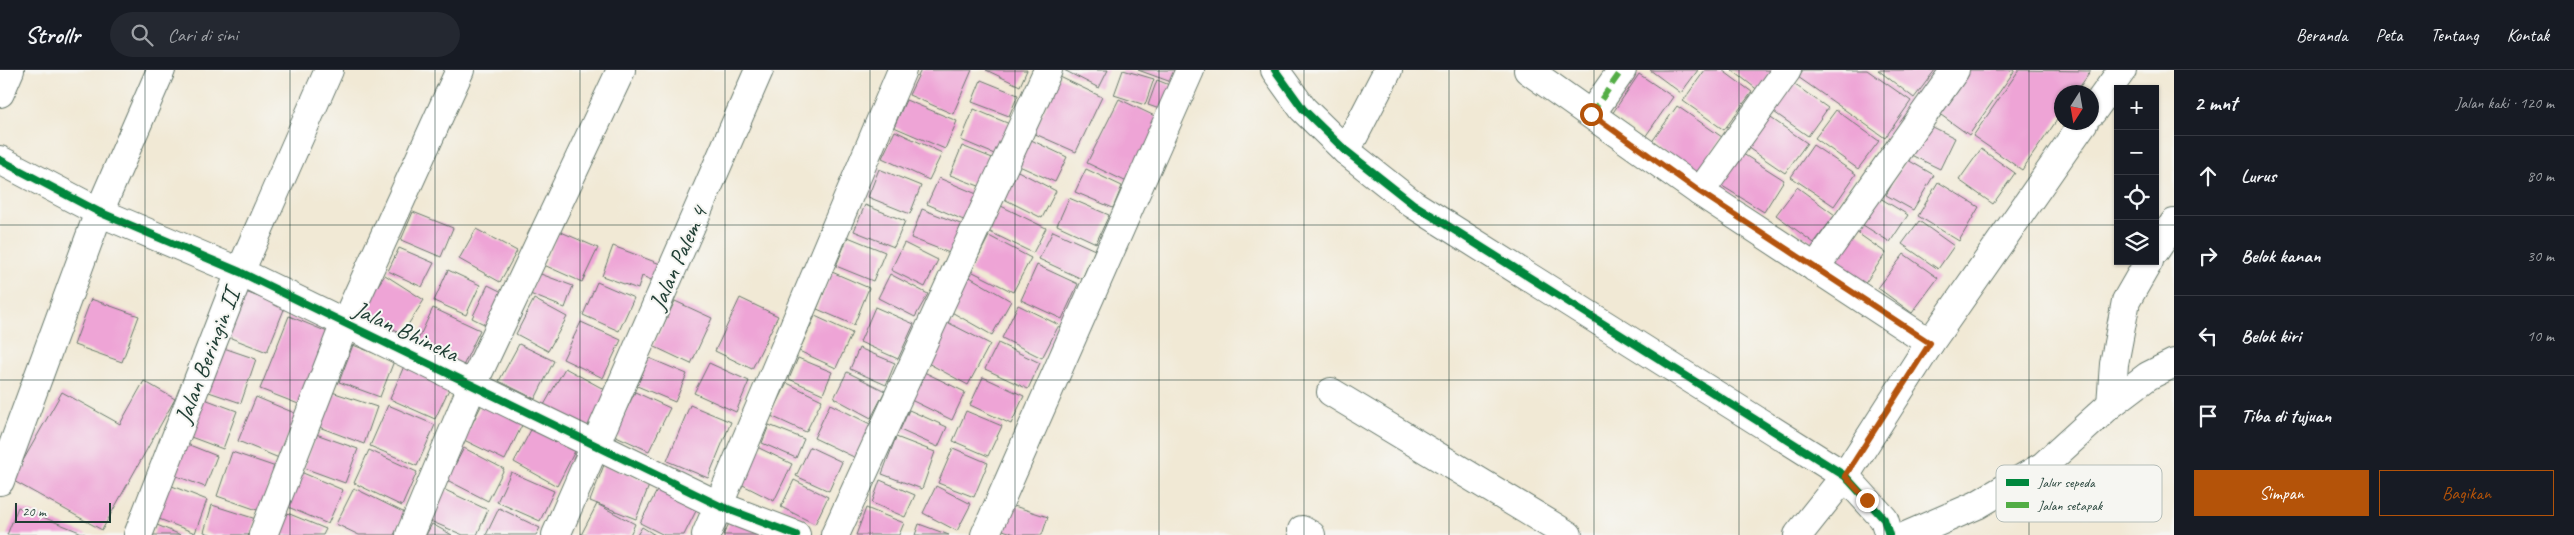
<!DOCTYPE html>
<html lang="id">
<head>
<meta charset="utf-8">
<style>
  :root { --surface:#171b24; --page:#242831; --text:#f1f3f6; --muted:#9ea1a6; --line:#363941; --accent:#b45309 }
  body { margin:0; font-family:Caveat,sans-serif; background:var(--page); color:var(--text) }
  .controls { position:absolute; right:15px; top:15px; display:grid; overflow:hidden; border-radius:0px; box-shadow:0 1px 4px #0004 }
  .controls button { width:45px; height:45px; display:grid; place-items:center; padding:0; border:0; border-bottom:1px solid var(--line); background:var(--surface); color:var(--text); font:25px sans-serif }
  .compass { position:absolute; left:2054px; top:15px; width:45px; height:45px; border-radius:50%; background:var(--surface); box-shadow:0 1px 4px #0004; rotate:191deg }
  .scale { position:absolute; left:15px; bottom:12px; width:96px; box-sizing:border-box; padding-left:5px; border:2px solid #1f3d34; border-top:0; font-size:14px; line-height:18px; white-space:nowrap; color:#1f3d34; -webkit-text-stroke:4px #f6f6f2; paint-order:stroke }
  .stop { position:absolute; width:15px; height:15px; margin:-11px; border:4px solid #b45309; border-radius:50%; background:#fff }
  .stop.end { background:#b45309; border-color:#fff; box-shadow:0 1px 5px #0008 }
  .list { margin:0; padding:0; list-style:none }
  h2 { display:flex; justify-content:space-between; align-items:center; height:65px; margin:0; padding:0 20px; font-size:21px }
  h2 small { font-size:16px; font-weight:400; color:var(--muted) }
  .list li { display:grid; grid-template-columns:32px 1fr auto; gap:15px; align-items:center; box-sizing:border-box; height:80px; padding:0 20px; border-top:1px solid var(--line) }
  .list b { display:block; font-size:19px; white-space:nowrap }
  .list em { font-size:16px; font-style:normal; color:var(--muted) }
  .actions { display:flex; gap:10px; padding:15px 20px }
  .actions a { flex:1; padding:11px 0; border:1px solid var(--accent); border-radius:0px; text-align:center; font-size:18px; color:var(--accent) }
  .actions .main { background:var(--accent); color:#fff }
  .icon { flex:none; width:28px; height:28px; fill:none; stroke:currentColor; stroke-width:2; stroke-linecap:round; stroke-linejoin:round }
  .map { position:relative; flex:none; width:2174px; height:465px; overflow:hidden }
  header { display:flex; align-items:center; gap:30px; box-sizing:border-box; height:70px; padding:0 25px; background:var(--surface); border-bottom:1px solid var(--line) }
  header strong { font-size:24px }
  nav { display:flex; gap:28px; margin-inline-start:auto; font-size:18px }
  .search { width:350px; height:45px; background:var(--page); display:flex; align-items:center; gap:12px; box-sizing:border-box; padding:0 18px; border-radius:28px; color:var(--muted); font-size:19px }
  main { display:flex }
  aside { flex:1; background:var(--surface) }
  .map>svg:first-child { display:block }
  .building { fill:#eea4d6 }
  .lines { fill:none; stroke-linecap:round; stroke-linejoin:round }
  .street-casing { stroke:#68796c; stroke-width:30 }
  .secondary-casing { stroke:#68796c; stroke-width:30 }
  .street { stroke:#fff; stroke-width:28 }
  .secondary { stroke:#fff; stroke-width:28 }
  .quiet { stroke:#52ad45; stroke-width:6; stroke-dasharray:12 6; stroke-linecap:butt }
  .cycleway-casing { stroke:#f6f6f2; stroke-width:11 }
  .cycleway { stroke:#00873e; stroke-width:8 }
  .route { stroke:#b45309; stroke-width:6 }
  .grid { fill:none; stroke:#1f3d34; stroke-width:1; stroke-opacity:0.55 }
  .labels { text-anchor:middle; stroke-width:4; stroke-linejoin:round; paint-order:stroke }
  .street-label { font-size:24px; fill:#1f3d34; stroke:#f6f6f2 }
  .key { fill:#f6f6f2; stroke:#b6beb9; stroke-width:1 }
  .key-label { font-size:14px; fill:#1f3d34 }
</style>
</head>
<body>
<header>
<strong>Strollr</strong>
<div class="search"><svg class="icon" aria-label="search" viewBox="0 0 24 24"><circle cx="10" cy="10" r="6"/><path d="M15 15l6 6"/></svg>Cari di sini</div>
<nav><a>Beranda</a><a>Peta</a><a>Tentang</a><a>Kontak</a></nav>
</header>
<main>
<div class="map">
<svg width="2174" height="465" viewBox="0 0 2174 465">
  <rect width="100%" height="100%" fill="#f6f6f2"/>
  <filter id="ink" filterUnits="userSpaceOnUse"><feTurbulence type="fractalNoise" baseFrequency=".02" numOctaves="2"/><feDisplacementMap in="SourceGraphic" scale="10" xChannelSelector="R" yChannelSelector="G"/><feConvolveMatrix kernelMatrix="1 2 1 2 8 2 1 2 1" color-interpolation-filters="sRGB"/></filter>
  <filter id="wash" filterUnits="userSpaceOnUse"><feTurbulence type="fractalNoise" baseFrequency=".0096" numOctaves="4" result="noise"/><feDisplacementMap in="SourceGraphic" scale="20" xChannelSelector="R" yChannelSelector="G"/><feGaussianBlur stdDeviation="1.12" result="paint"/><feColorMatrix in="noise" values="0 0 0 0 0 0 0 0 0 0 0 0 0 0 0 0 0 1.4 0 .05"/><feComposite in="paint" operator="in"/></filter>
  <g filter="url(#wash)">
    <rect width="100%" height="100%" fill="#f1e9d5"/>
    <g id="blocks">
      <!-- building -->
      <g class="building">
        <path d="M921,0H972L953,44L909,25Z"/>
        <path d="M986,0H1027L1020,16Z"/>
        <path d="M1064,0H1108L1099,18Z"/>
        <path d="M1123,0L1154,9L1145,35L1114,25Z"/>
        <path d="M1138,0H1178L1174,13Z"/>
        <path d="M1650,0H1698L1681,23Z"/>
        <path d="M1705,0H1722L1752,22L1724,60L1683,31Z"/>
        <path d="M1732,0H1775L1759,21Z"/>
        <path d="M1803,0H1867L1911,31L1885,68L1798,7Z"/>
        <path d="M1878,0H1935L1914,28Z"/>
        <path d="M1964,0H2015L1969,65L1934,40Z"/>
        <path d="M2019,0L2091,1L2076,22H2062V43L2022,100L1973,66Z"/>
        <path d="M1639,4L1673,27L1645,67L1612,44Z"/>
        <path d="M1060,7L1102,27L1076,82L1033,63Z"/>
        <path d="M981,10L1018,25L1009,46L972,32Z"/>
        <path d="M1157,10L1177,18L1168,42L1148,35Z"/>
        <path d="M1791,12L1828,38L1808,66L1771,40Z"/>
        <path d="M1119,29L1161,49L1129,113L1087,93Z"/>
        <path d="M906,30L957,51L945,79L894,57Z"/>
        <path d="M1677,36L1722,67L1697,104L1651,73Z"/>
        <path d="M974,39L1012,55L999,86L961,70Z"/>
        <path d="M1836,40L1879,71L1858,99L1815,68Z"/>
        <path d="M1765,44L1807,73L1785,103L1744,75Z"/>
        <path d="M1925,53L1955,68L1940,99L1909,84Z"/>
        <path d="M895,61L942,83L929,110L882,88Z"/>
        <path d="M1029,69L1067,87L1055,112L1017,95Z"/>
        <path d="M1813,75L1856,104L1834,136L1791,107Z"/>
        <path d="M962,76L995,89L984,118L950,105Z"/>
        <path d="M1981,79L2015,103L1993,134L1959,110Z"/>
        <path d="M1740,82L1784,110L1764,142L1719,114Z"/>
        <path d="M1906,89L1934,105L1913,140L1886,125Z"/>
        <path d="M879,99L921,116L910,144L868,127Z"/>
        <path d="M1086,99L1122,116L1113,138L1075,122Z"/>
        <path d="M1016,100L1056,121L1042,148L1002,128Z"/>
        <path d="M939,108L979,125L968,152L927,134Z"/>
        <path d="M1938,112L1979,137L1959,171L1918,146Z"/>
        <path d="M1797,117L1835,145L1814,173L1776,145Z"/>
        <path d="M1069,128L1109,145L1096,173L1057,155Z"/>
        <path d="M1880,128L1908,145L1890,172L1863,155Z"/>
        <path d="M865,135L905,151L894,177L854,161Z"/>
        <path d="M1001,136L1046,158L1033,183L988,161Z"/>
        <path d="M922,139L963,155L952,184L911,168Z"/>
        <path d="M413,142L453,158L441,187L401,170Z"/>
        <path d="M1919,151L1954,176L1938,199L1902,174Z"/>
        <path d="M476,159L517,181L500,212L459,189Z"/>
        <path d="M559,161L598,178L582,212L544,195Z"/>
        <path d="M1053,161L1095,180L1082,209L1039,189Z"/>
        <path d="M1856,162L1886,183L1864,215L1834,194Z"/>
        <path d="M989,166L1031,188L1013,222L971,201Z"/>
        <path d="M848,167L885,182L873,211L836,196Z"/>
        <path d="M904,173L938,190L925,217L891,200Z"/>
        <path d="M613,176L663,195L656,212L642,206L638,219L602,206Z"/>
        <path d="M399,178L434,193L422,217L388,201Z"/>
        <path d="M1904,184L1938,208L1912,243L1878,218Z"/>
        <path d="M1037,195L1078,214L1062,249L1021,230Z"/>
        <path d="M448,200L480,215L466,245L434,231Z"/>
        <path d="M832,202L869,218L854,255L817,239Z"/>
        <path d="M538,203L573,216L565,238L530,224Z"/>
        <path d="M890,204L928,224L915,247L878,228Z"/>
        <path d="M385,205L424,230L402,264L362,239Z"/>
        <path d="M968,206L1011,231L992,265L948,240Z"/>
        <path d="M597,212L634,228L619,261L583,245Z"/>
        <path d="M488,215L506,224L490,257L472,248Z"/>
        <path d="M243,221L285,237L267,282L226,266Z"/>
        <path d="M740,228L778,246L752,299L715,281Z"/>
        <path d="M91,229L139,246L122,292L74,275Z"/>
        <path d="M534,229L567,247L548,281L516,264Z"/>
        <path d="M675,231L712,248L691,294L653,276Z"/>
        <path d="M1018,235L1059,255L1042,288L1002,268Z"/>
        <path d="M875,237L914,254L898,289L860,272Z"/>
        <path d="M433,238L480,260L463,296L416,274Z"/>
        <path d="M289,246L330,263L301,335L260,319Z"/>
        <path d="M815,246L852,263L836,298L799,281Z"/>
        <path d="M581,252L621,270L603,308L563,289Z"/>
        <path d="M947,252L990,274L968,315L926,292Z"/>
        <path d="M998,273L1040,293L1028,319L985,299Z"/>
        <path d="M519,274L554,291L535,329L499,311Z"/>
        <path d="M353,275L394,291L380,327L339,312Z"/>
        <path d="M221,277L256,289L241,333L206,321Z"/>
        <path d="M859,278L895,293L886,315L850,299Z"/>
        <path d="M649,288L687,304L675,332L637,316Z"/>
        <path d="M798,288L832,302L823,324L789,309Z"/>
        <path d="M709,293L749,311L736,342L694,323Z"/>
        <path d="M404,296L450,317L435,349L390,329Z"/>
        <path d="M565,298L609,322L588,359L544,335Z"/>
        <path d="M847,302L885,321L871,348L834,328Z"/>
        <path d="M924,302L965,322L952,350L911,330Z"/>
        <path d="M983,307L1024,326L1011,354L970,335Z"/>
        <path d="M144,311L175,329L102,460L12,410L62,322L120,354Z"/>
        <path d="M787,313L822,330L806,362L771,346Z"/>
        <path d="M332,322L377,337L364,374L319,357Z"/>
        <path d="M635,322L670,338L649,381L614,365Z"/>
        <path d="M256,327L297,344L279,388L238,371Z"/>
        <path d="M202,328L237,341L223,379L188,366Z"/>
        <path d="M483,332L524,351L505,390L464,370Z"/>
        <path d="M830,334L872,355L856,388L814,368Z"/>
        <path d="M388,335L435,355L417,396L370,376Z"/>
        <path d="M690,335L731,352L708,408L667,391Z"/>
        <path d="M909,340L947,357L938,377L900,360Z"/>
        <path d="M966,341L1002,356L988,386L953,371Z"/>
        <path d="M769,355L804,369L796,388L762,373Z"/>
        <path d="M533,356L576,379L557,416L514,392Z"/>
        <path d="M316,364L358,379L345,413L304,398Z"/>
        <path d="M896,367L935,382L922,419L882,404Z"/>
        <path d="M187,374L217,386L205,417L174,405Z"/>
        <path d="M755,376L792,394L774,431L737,412Z"/>
        <path d="M810,377L842,392L829,421L796,406Z"/>
        <path d="M464,378L504,399L488,431L447,410Z"/>
        <path d="M953,378L988,393L974,427L938,413Z"/>
        <path d="M369,380L417,402L402,436L354,413Z"/>
        <path d="M232,382L276,397L260,441L217,426Z"/>
        <path d="M604,395L650,413L636,449L590,431Z"/>
        <path d="M296,400L343,420L328,454L281,434Z"/>
        <path d="M511,402L554,421L540,451L497,432Z"/>
        <path d="M794,410L828,427L815,454L781,437Z"/>
        <path d="M880,410L915,425L905,447L872,433Z"/>
        <path d="M167,414L207,430L195,463L154,447Z"/>
        <path d="M660,415L699,435L684,465H664L640,453Z"/>
        <path d="M936,416L971,434L957,461L923,443Z"/>
        <path d="M354,418L405,443L394,465H359L336,454Z"/>
        <path d="M443,419L488,440L477,465H463L428,450Z"/>
        <path d="M597,434L635,454L630,465H581Z"/>
        <path d="M212,435L256,449L251,465H213L204,462Z"/>
        <path d="M1011,435L1048,447L1042,465H1017L1003,460Z"/>
        <path d="M18,437L87,465H7Z"/>
        <path d="M499,438L540,458L536,465H486Z"/>
        <path d="M866,438L904,453L899,465H856Z"/>
        <path d="M280,440L326,459L323,465H270Z"/>
        <path d="M732,448L764,465H723Z"/>
        <path d="M432,454L452,465H426Z"/>
        <path d="M919,454L949,465H915Z"/>
        <path d="M157,455L181,465H153Z"/>
        <path d="M642,457L655,465H637Z"/>
      </g>
    </g>
  </g>
  <g filter="url(#ink)">
    <use href="#blocks" fill-opacity="0" stroke="#68796c" stroke-width="1"/>
    <g class="lines">
      <!-- street casing -->
      <g class="street-casing">
        <g id="street">
          <path d="M1528,0L1700,122L1930,273"/>
          <path d="M0,23L10,0"/>
          <path d="M2092,42L2122,0"/>
          <path d="M1591,44L1622,0"/>
          <path d="M1346,81L1388,0"/>
          <path d="M0,90L99,142L240,202L720,436L796,465"/>
          <path d="M1700,122L1787,0"/>
          <path d="M2155,181L2174,153"/>
          <path d="M1815,198L1955,0"/>
          <path d="M1331,322L1568,465"/>
          <path d="M2111,334L2114,294L2126,231L2149,191"/>
          <path d="M0,411L99,142L161,0"/>
          <path d="M1302,460L1311,465"/>
          <path d="M138,465L240,202L329,0"/>
          <path d="M263,465L345,253L460,0"/>
          <path d="M410,465L473,314L621,0"/>
          <path d="M556,465L759,0"/>
          <path d="M706,465L902,0"/>
          <path d="M835,465L1048,0"/>
          <path d="M985,465L1190,0"/>
          <path d="M1798,465L1845,406L1930,273L2084,52"/>
        </g>
      </g>
      <!-- secondary casing -->
      <g class="secondary-casing">
        <g id="secondary">
          <path d="M1275,0L1303,39L1346,81L1413,134L1845,406L1884,449L1889,465"/>
          <path d="M1908,465L1977,435L2043,396L2111,334L2148,306L2174,293"/>
        </g>
      </g>
      <!-- street -->
      <use href="#street" class="street"/>
      <!-- secondary -->
      <use href="#secondary" class="secondary"/>
      <!-- quiet -->
      <path class="quiet" d="M1591,44L1622,0"/>
      <!-- cycleway casing -->
      <g class="cycleway-casing">
        <g id="cycleway">
          <path d="M1275,0L1303,39L1346,81L1413,134L1845,406L1884,449L1889,465"/>
          <path d="M0,90L99,142L240,202L720,436L796,465"/>
        </g>
      </g>
      <!-- cycleway -->
      <use href="#cycleway" class="cycleway"/>
    </g>
  </g>
  <g class="lines" filter="url(#ink)">
    <!-- route -->
    <path class="route" d="M1591,44L1700,122L1930,273L1845,406L1867,430"/>
  </g>
  <!-- grid -->
  <path class="grid" d="M145,0V465M290,0V465M435,0V465M580,0V465M725,0V465M870,0V465M1015,0V465M1159,0V465M1304,0V465M1449,0V465M1594,0V465M1739,0V465M1884,0V465M2029,0V465M0,155H2118M2155,155H2174M0,310H2174"/>
  <g class="labels">
    <!-- street labels -->
    <g class="street-label">
      <text transform="translate(678 188) rotate(-66)" y="8">Jalan Palem 4</text>
      <text transform="translate(406 261) rotate(25)" y="8">Jalan Bhineka</text>
      <text transform="translate(207 286) rotate(-69)" y="8">Jalan Beringin II</text>
    </g>
  </g>
  <!-- legend -->
  <rect x="1996" y="395" width="166" height="57" rx="8" class="key"/>
  <rect x="2006" y="409" width="23" height="7" fill="#00873e"/>
  <rect x="2006" y="432" width="23" height="6" fill="#52ad45"/>
  <g class="key-label">
    <text x="2038" y="417">Jalur sepeda</text>
    <text x="2038" y="440">Jalan setapak</text>
  </g>
</svg>
<div class="controls">
<button>+</button>
<button>−</button>
<button><svg class="icon" aria-label="locate" viewBox="0 0 24 24"><circle cx="12" cy="12" r="6"/><path d="M12 2v4M12 18v4M2 12h4M18 12h4"/></svg></button>
<button><svg class="icon" aria-label="layers" viewBox="0 0 24 24"><path d="M12 4l9 5-9 5-9-5zM3 14l9 5 9-5"/></svg></button>
</div>
<svg class="compass" viewBox="-18 -18 36 36"><path d="M0-13l5 13h-10z" fill="#e53935"/><path d="M0 13l5-13h-10z" fill="#9ea1a6"/></svg>
<div class="scale">20 m</div>
<div class="stop" style="left:1591px;top:44px"></div>
<div class="stop end" style="left:1867px;top:430px"></div>
</div>
<aside>
<h2>2 mnt<small>Jalan kaki · 120 m</small></h2>
<ul class="list">
<li><svg class="icon" aria-label="ahead" viewBox="0 0 24 24"><path d="M12 20V5M6 11l6-6 6 6"/></svg><div><b>Lurus</b></div><em>80 m</em></li>
<li><svg class="icon" aria-label="right" viewBox="0 0 24 24"><path d="M7 20v-9h11M14 6l5 5-5 5"/></svg><div><b>Belok kanan</b></div><em>30 m</em></li>
<li><svg class="icon" aria-label="left" viewBox="0 0 24 24"><path d="M17 20v-9H6M10 6l-5 5 5 5"/></svg><div><b>Belok kiri</b></div><em>10 m</em></li>
<li><svg class="icon" aria-label="arrive" viewBox="0 0 24 24"><path d="M6 21V4h12l-3 4 3 4H6"/></svg><div><b>Tiba di tujuan</b></div></li>
</ul>
<div class="actions"><a class="main">Simpan</a><a>Bagikan</a></div>
</aside>
</main>
</body>
</html>
